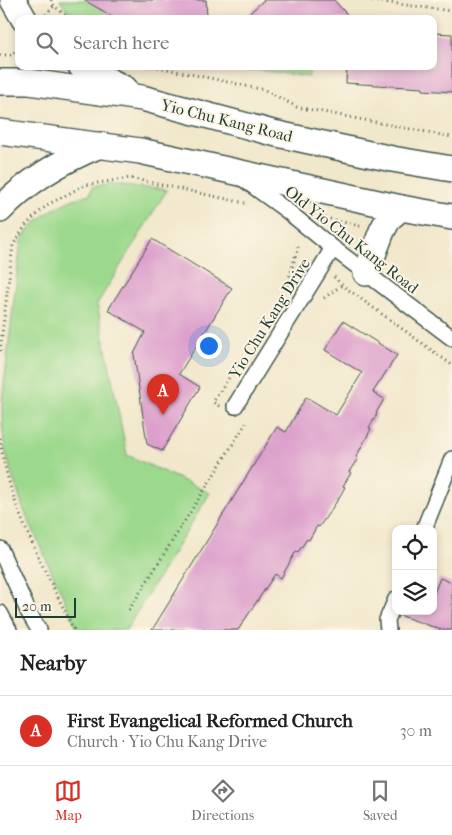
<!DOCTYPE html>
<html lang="en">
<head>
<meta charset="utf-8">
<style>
  :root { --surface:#fff; --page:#f2f2f2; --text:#222; --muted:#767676; --line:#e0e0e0; --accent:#d93025 }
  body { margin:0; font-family:"IM FELL French Canon",serif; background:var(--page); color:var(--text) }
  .controls { position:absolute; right:15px; bottom:15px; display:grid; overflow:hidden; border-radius:10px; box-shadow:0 2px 8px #0003 }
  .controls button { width:45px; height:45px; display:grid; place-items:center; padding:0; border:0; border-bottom:1px solid var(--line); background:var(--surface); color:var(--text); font:25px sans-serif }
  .scale { position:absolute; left:15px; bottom:12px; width:61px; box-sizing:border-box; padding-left:5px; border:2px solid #1f3d34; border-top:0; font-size:14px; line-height:18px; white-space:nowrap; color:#1f3d34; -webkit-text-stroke:4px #fcf5e5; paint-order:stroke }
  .you { position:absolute; left:208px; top:345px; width:18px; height:18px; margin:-12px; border:4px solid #fff; border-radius:50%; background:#1a73e8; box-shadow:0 0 0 8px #1a73e833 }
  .badge { display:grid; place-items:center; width:32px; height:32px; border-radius:50%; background:var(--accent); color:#fff; font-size:16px; font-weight:700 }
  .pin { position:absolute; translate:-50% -41px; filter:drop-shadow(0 1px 2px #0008) }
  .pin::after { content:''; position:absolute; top:26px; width:18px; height:15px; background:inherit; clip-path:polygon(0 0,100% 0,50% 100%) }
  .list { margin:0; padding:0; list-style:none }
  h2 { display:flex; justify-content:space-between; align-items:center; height:65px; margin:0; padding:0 20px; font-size:21px }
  h2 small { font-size:16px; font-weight:400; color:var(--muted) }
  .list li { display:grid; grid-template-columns:32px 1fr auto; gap:15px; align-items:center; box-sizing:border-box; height:70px; padding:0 20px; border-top:1px solid var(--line) }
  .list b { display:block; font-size:19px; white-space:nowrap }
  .list p { margin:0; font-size:16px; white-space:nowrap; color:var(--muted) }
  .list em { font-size:16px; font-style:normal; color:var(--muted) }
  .icon { flex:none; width:28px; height:28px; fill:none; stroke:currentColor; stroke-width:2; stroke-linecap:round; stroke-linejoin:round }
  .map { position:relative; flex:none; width:452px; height:630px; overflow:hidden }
  .search { position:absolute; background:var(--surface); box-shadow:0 2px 8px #0003; left:15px; right:15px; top:15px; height:55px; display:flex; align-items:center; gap:12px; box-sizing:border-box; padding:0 18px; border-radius:10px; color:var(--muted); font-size:19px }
  .sheet { height:135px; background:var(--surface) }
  nav { display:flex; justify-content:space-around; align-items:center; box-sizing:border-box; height:70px; border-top:1px solid var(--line); background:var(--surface); font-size:14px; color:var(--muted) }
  nav a { display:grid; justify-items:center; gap:2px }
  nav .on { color:var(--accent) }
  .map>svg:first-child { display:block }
  .green { fill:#9dd98d; stroke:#5e8b60 }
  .building { fill:#db9dcb }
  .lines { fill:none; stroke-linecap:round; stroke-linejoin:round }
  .minor-casing { stroke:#3e564b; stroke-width:18 }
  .primary-casing { stroke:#3e564b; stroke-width:28 }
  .path { stroke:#3e564b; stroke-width:3; stroke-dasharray:1 4; stroke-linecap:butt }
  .minor { stroke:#fff; stroke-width:15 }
  .primary { stroke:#fff; stroke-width:25 }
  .labels { text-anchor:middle; stroke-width:4; stroke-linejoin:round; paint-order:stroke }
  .street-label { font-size:16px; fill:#1f3d34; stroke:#fcf5e5 }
</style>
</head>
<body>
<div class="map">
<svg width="452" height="630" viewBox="0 0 452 630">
  <rect width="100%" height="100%" fill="#fcf5e5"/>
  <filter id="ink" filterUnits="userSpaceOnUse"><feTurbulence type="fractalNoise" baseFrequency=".02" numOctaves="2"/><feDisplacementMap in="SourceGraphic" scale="10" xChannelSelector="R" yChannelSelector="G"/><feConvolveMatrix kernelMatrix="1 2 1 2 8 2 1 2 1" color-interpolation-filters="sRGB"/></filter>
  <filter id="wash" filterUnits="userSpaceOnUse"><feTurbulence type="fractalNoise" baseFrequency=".0096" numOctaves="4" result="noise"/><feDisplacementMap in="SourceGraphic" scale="20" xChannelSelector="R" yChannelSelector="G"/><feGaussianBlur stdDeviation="1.12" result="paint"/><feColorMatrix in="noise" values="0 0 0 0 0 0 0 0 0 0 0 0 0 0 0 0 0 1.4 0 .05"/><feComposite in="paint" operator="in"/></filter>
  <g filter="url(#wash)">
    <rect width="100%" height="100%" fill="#f1e7cb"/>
    <!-- green -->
    <g class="green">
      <path d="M60,0H85L117,19H81L66,9Z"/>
      <path d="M226,66H309V77Z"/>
      <path d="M114,184L167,190L97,304L127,455L210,493L126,630H78L23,508L12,475L5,449L2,424V400L21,241C34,218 64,200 90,194L92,187Z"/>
    </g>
    <g id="blocks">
      <!-- building -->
      <g class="building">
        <path d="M84,0H206L207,19H117Z"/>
        <path d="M264,0H334L351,19H243Z"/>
        <path d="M433,33L452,34V92L423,90V88L346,83L347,66H433Z"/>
        <path d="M152,239L232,288L179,374L200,387L162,451L147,444L134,354L145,332L108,310Z"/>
        <path d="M343,321L397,355L373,392L384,399L376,413L377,414L369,428L371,429L356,457L358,458L349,472L351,473L343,486L345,487L337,501L319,527L317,526L309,540L307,539L298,552L296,551L281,578L275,574L238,630H152L277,427L286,432L306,397L336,415L362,373L325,350Z"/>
        <path d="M440,578L452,583V630H442L399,615L401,611H433V596Z"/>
      </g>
    </g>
  </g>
  <g filter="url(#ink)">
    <use href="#blocks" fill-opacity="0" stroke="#3e564b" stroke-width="1"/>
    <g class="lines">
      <!-- minor casing -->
      <g class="minor-casing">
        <g id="minor">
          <path d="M242,178L286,210L333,248L452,338"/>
          <path d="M235,406L333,248"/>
          <path d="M424,529L452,459"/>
          <path d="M0,549L29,613L39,630"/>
          <path d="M0,613L9,630"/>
          <path d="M388,630L387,620L396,599"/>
        </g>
      </g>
      <!-- primary casing -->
      <g class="primary-casing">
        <g id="primary">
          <path d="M13,0L24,19"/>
          <path d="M81,66L125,89"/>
          <path d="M0,82H29L142,98L273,133L392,159L452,169"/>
          <path d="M0,132L140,151L401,208L452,217"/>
          <path d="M0,210C28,180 63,160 100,145"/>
          <path d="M366,273L382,231L389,218L401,208"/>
        </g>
      </g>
      <!-- path -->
      <g class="path">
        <path d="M51,0L54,6L70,19"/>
        <path d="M367,0L452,11"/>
        <path d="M46,15L54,6"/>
        <path d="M0,55H12L19,47"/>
        <path d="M153,66L265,90L297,107L452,137"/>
        <path d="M325,218L360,226"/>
        <path d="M334,277L342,285L452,365"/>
        <path d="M287,286L299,243"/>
        <path d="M324,298L342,285"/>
        <path d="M0,351L13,245L26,225L47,205L85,185L130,178L245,203"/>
        <path d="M219,406L213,402L240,361"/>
        <path d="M0,438C8,506 45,569 74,630"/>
        <path d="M129,610L248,420"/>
      </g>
      <!-- minor -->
      <use href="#minor" class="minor"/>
      <!-- primary -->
      <use href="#primary" class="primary"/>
    </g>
  </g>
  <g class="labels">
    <!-- street labels -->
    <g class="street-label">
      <text transform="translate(227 120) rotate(14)" y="6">Yio Chu Kang Road</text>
      <text transform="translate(352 239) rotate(38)" y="6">Old Yio Chu Kang Road</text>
      <text transform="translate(269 318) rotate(-58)" y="6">Yio Chu Kang Drive</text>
    </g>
  </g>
</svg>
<div class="controls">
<button><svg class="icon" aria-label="locate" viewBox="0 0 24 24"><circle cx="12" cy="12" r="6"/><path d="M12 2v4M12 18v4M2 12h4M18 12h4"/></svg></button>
<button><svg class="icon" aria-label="layers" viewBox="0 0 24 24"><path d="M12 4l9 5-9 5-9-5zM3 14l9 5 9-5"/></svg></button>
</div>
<div class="scale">20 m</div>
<div class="you"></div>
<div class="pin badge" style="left:163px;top:415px">A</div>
<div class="search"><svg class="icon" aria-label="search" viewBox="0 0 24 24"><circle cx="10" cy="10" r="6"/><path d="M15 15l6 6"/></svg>Search here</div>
</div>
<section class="sheet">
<h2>Nearby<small></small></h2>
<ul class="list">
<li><span class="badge">A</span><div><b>First Evangelical Reformed Church</b><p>Church · Yio Chu Kang Drive</p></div><em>30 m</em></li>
</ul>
</section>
<nav>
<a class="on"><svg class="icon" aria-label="map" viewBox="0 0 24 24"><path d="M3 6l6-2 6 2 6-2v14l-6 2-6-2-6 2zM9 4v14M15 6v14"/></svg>Map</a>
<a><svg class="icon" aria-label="directions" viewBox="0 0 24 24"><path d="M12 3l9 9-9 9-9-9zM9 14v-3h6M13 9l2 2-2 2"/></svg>Directions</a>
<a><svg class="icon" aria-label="saved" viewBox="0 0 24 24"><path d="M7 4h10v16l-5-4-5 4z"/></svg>Saved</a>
</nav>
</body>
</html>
